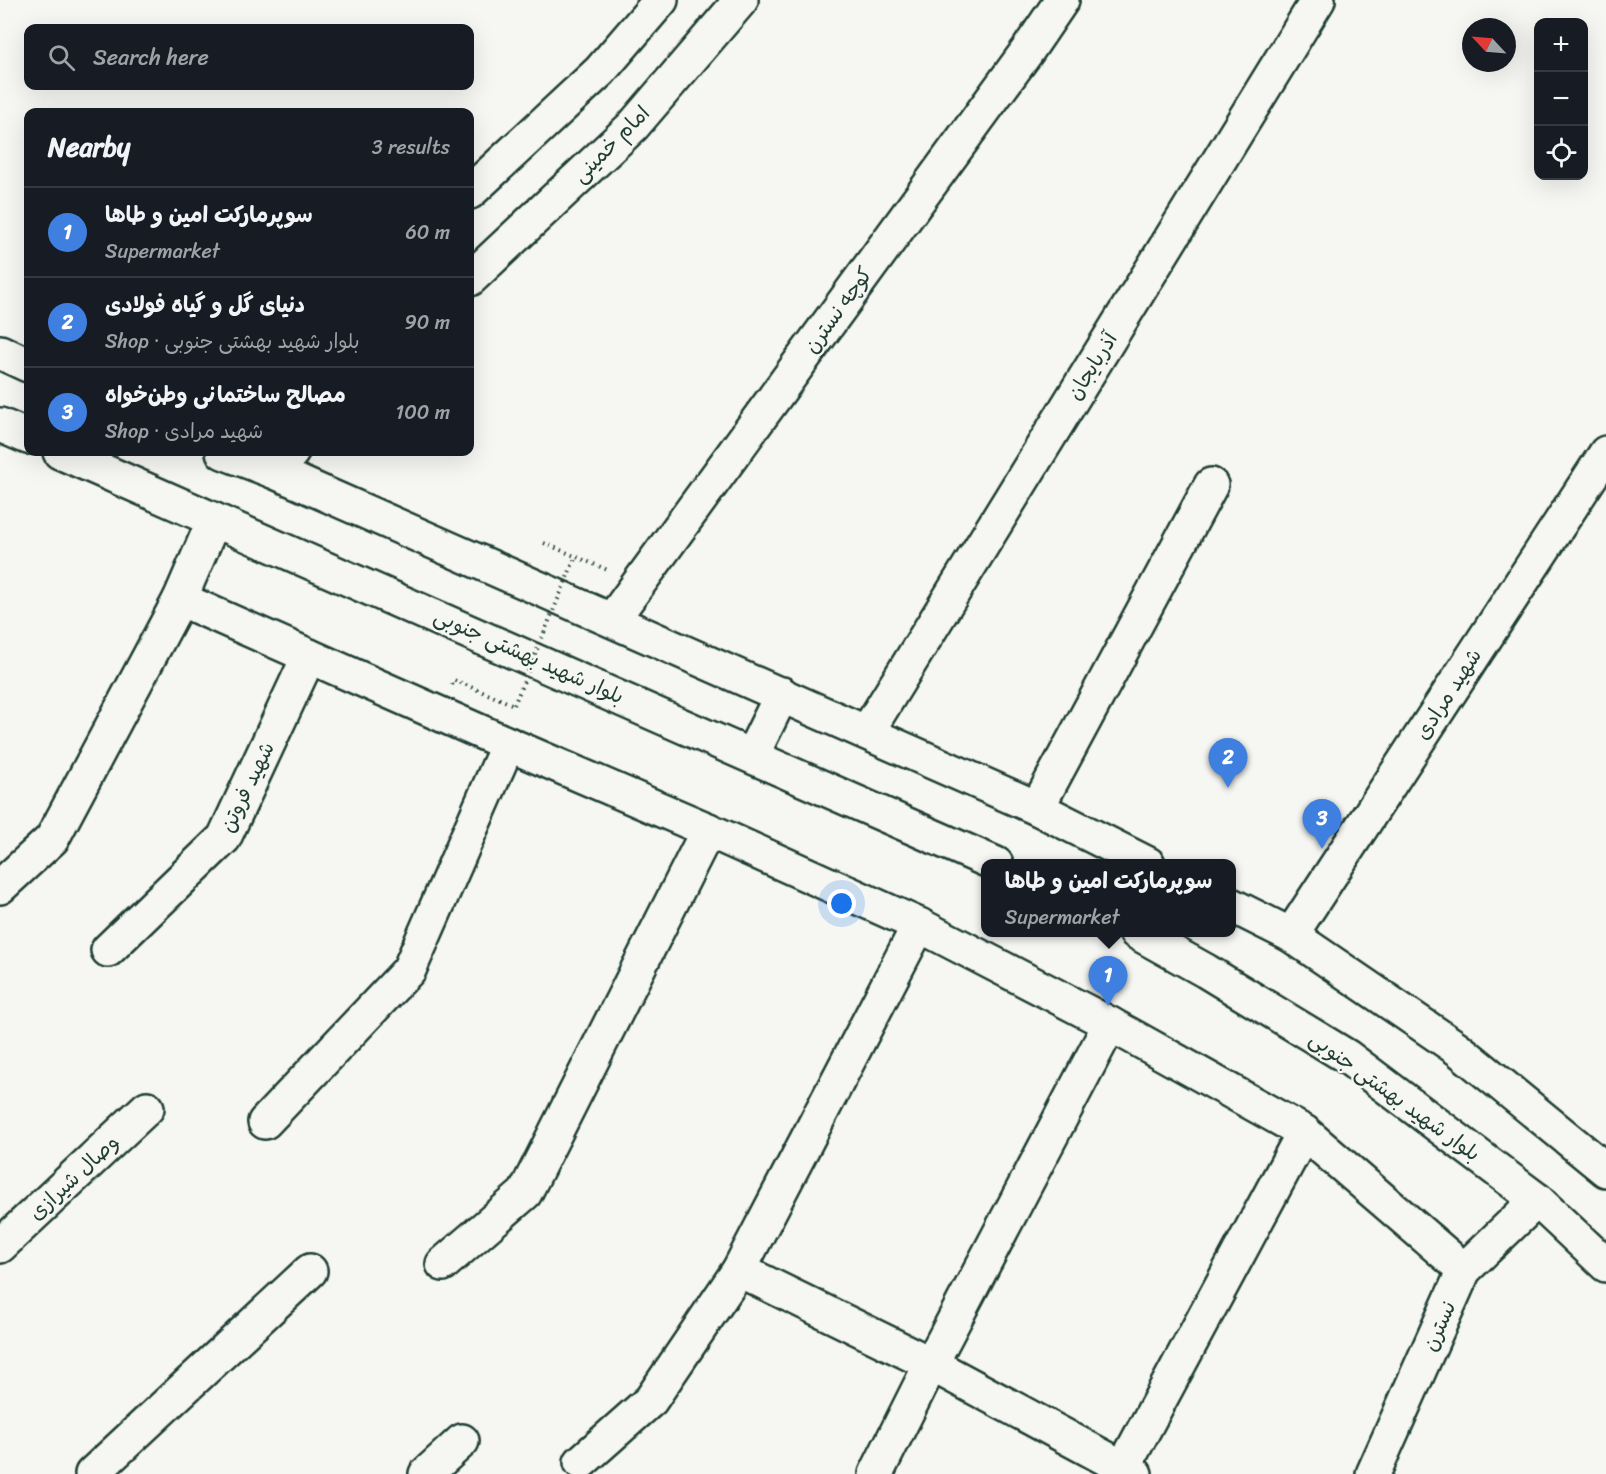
<!DOCTYPE html>
<html lang="en">
<head>
<meta charset="utf-8">
<style>
  :root { --surface:#171b24; --page:#20242c; --text:#f1f3f6; --muted:#9ea1a6; --line:#363941; --accent:#1f6fb2 }
  body { margin:0; font-family:Sriracha,"Playpen Sans Arabic",sans-serif; background:var(--page); color:var(--text) }
  .controls { position:absolute; right:18px; top:18px; display:grid; overflow:hidden; border-radius:12px; box-shadow:0 6px 24px #0002 }
  .controls button { width:54px; height:54px; display:grid; place-items:center; padding:0; border:0; border-bottom:2px solid var(--line); background:var(--surface); color:var(--text); font:30px sans-serif }
  .compass { position:absolute; left:1462px; top:18px; width:54px; height:54px; border-radius:50%; background:var(--surface); box-shadow:0 6px 24px #0002; rotate:296deg }
  .you { position:absolute; left:842px; top:904px; width:21px; height:21px; margin:-15px; border:4px solid #fff; border-radius:50%; background:#1a73e8; box-shadow:0 0 0 9px #1a73e833 }
  .badge { display:grid; place-items:center; width:39px; height:39px; border-radius:50%; background:var(--accent); color:#fff; font-size:20px; font-weight:700 }
  .pin { position:absolute; translate:-50% -50px; filter:drop-shadow(0 2px 3px #0008) }
  .pin::after { content:''; position:absolute; top:32px; width:21px; height:18px; background:inherit; clip-path:polygon(0 0,100% 0,50% 100%) }
  .popup { position:absolute; left:981px; top:859px; width:255px; height:78px; box-sizing:border-box; display:grid; place-content:center; border-radius:12px; background:var(--surface); filter:drop-shadow(0 2px 4px #0005); font-size:20px; white-space:nowrap; color:var(--muted) }
  .popup b { font-size:22px; color:var(--text) }
  .popup::after { content:''; position:absolute; left:50%; top:100%; margin-left:-12px; border:12px solid transparent; border-top-color:var(--surface) }
  .list { margin:0; padding:0; list-style:none }
  h2 { display:flex; justify-content:space-between; align-items:center; height:78px; margin:0; padding:0 24px; font-size:26px }
  h2 small { font-size:20px; font-weight:400; color:var(--muted) }
  .list li { display:grid; grid-template-columns:39px 1fr auto; gap:18px; align-items:center; box-sizing:border-box; height:90px; padding:0 24px; border-top:2px solid var(--line) }
  .list b { display:block; font-size:22px; white-space:nowrap }
  .list p { margin:0; font-size:20px; white-space:nowrap; color:var(--muted) }
  .list em { font-size:20px; font-style:normal; color:var(--muted) }
  .icon { flex:none; width:33px; height:33px; fill:none; stroke:currentColor; stroke-width:2; stroke-linecap:round; stroke-linejoin:round }
  .map { position:relative; flex:none; width:1606px; height:1474px; overflow:hidden }
  .search { position:absolute; background:var(--surface); box-shadow:0 6px 24px #0002; left:24px; top:24px; width:450px; height:66px; display:flex; align-items:center; gap:15px; box-sizing:border-box; padding:0 21px; border-radius:12px; color:var(--muted); font-size:22px }
  .panel { position:absolute; background:var(--surface); box-shadow:0 6px 24px #0002; left:24px; top:108px; width:450px; height:348px; border-radius:12px }
  .map>svg:first-child { display:block }
  .lines { fill:none; stroke-linecap:round; stroke-linejoin:round }
  .minor-casing { stroke:#1f3d34; stroke-width:38 }
  .major-casing { stroke:#1f3d34; stroke-width:38 }
  .path { stroke:#1f3d34; stroke-width:4; stroke-dasharray:1.5 4.5; stroke-linecap:butt }
  .minor { stroke:#f6f6f2; stroke-width:33 }
  .major { stroke:#f6f6f2; stroke-width:33 }
  .path-bridge { stroke:#1f3d34; stroke-width:4; stroke-dasharray:1.5 4.5; stroke-linecap:butt }
  .labels { text-anchor:middle; stroke-width:4.5; stroke-linejoin:round; paint-order:stroke }
  .street-label { font-size:21px; fill:#1f3d34; stroke:#f6f6f2 }
</style>
</head>
<body>
<div class="map">
<svg width="1606" height="1474" viewBox="0 0 1606 1474">
  <rect width="100%" height="100%" fill="#f6f6f2"/>
  <filter id="ink" filterUnits="userSpaceOnUse"><feTurbulence type="fractalNoise" baseFrequency=".0167" numOctaves="2"/><feDisplacementMap in="SourceGraphic" scale="12" xChannelSelector="R" yChannelSelector="G"/><feConvolveMatrix kernelMatrix="1 2 1 2 8 2 1 2 1" color-interpolation-filters="sRGB"/></filter>
  <g filter="url(#ink)">
    <g class="lines">
      <!-- minor casing -->
      <g class="minor-casing">
        <g id="minor">
          <path d="M470,192L600,71L661,0"/>
          <path d="M470,279L633,126L741,0"/>
          <path d="M273,471L292,452"/>
          <path d="M180,599L508,744L708,830L919,925L1110,1024L1304,1132L1464,1270"/>
          <path d="M612,620L1028,50L1062,0"/>
          <path d="M867,732L1318,0"/>
          <path d="M1037,808L1211,485"/>
          <path d="M0,887L52,839L180,599L214,520"/>
          <path d="M1291,935L1606,453"/>
          <path d="M108,950L224,838L309,656"/>
          <path d="M265,1122L409,970L508,744"/>
          <path d="M0,1246L147,1108"/>
          <path d="M443,1264L525,1193L708,830"/>
          <path d="M739,1270L931,1364L1135,1474"/>
          <path d="M581,1462L651,1400L739,1270L919,925"/>
          <path d="M92,1474L310,1271"/>
          <path d="M426,1474L462,1441"/>
          <path d="M876,1474L931,1364L1110,1024"/>
          <path d="M1120,1474L1304,1132"/>
          <path d="M1373,1474L1464,1270L1537,1200"/>
        </g>
      </g>
      <!-- major casing -->
      <g class="major-casing">
        <g id="major">
          <path d="M0,352L28,365"/>
          <path d="M0,425L28,437"/>
          <path d="M60,452L996,864"/>
          <path d="M223,452L273,471L1037,808L1148,864"/>
          <path d="M752,755L782,694"/>
          <path d="M1231,905L1291,935L1458,1049L1606,1170"/>
          <path d="M1136,932L1206,971L1346,1056L1537,1200L1606,1265"/>
        </g>
      </g>
      <!-- path -->
      <g class="path">
        <path d="M544,543L610,571"/>
        <path d="M452,685L454,680L514,705"/>
      </g>
      <!-- minor -->
      <use href="#minor" class="minor"/>
      <!-- major -->
      <use href="#major" class="major"/>
      <!-- path-bridge -->
      <path class="path-bridge" d="M514,705L576,556"/>
    </g>
  </g>
  <g class="labels">
    <!-- street labels -->
    <g class="street-label">
      <text transform="translate(611 144) rotate(-45)" y="7">امام خمینی</text>
      <text transform="translate(838 310) rotate(-54)" y="7">کوچه نسترن</text>
      <text transform="translate(1092 366) rotate(-58)" y="7">آذربایجان</text>
      <text transform="translate(529 656) rotate(24)" y="7">بلوار شهید بهشتی جنوبی</text>
      <text transform="translate(1448 694) rotate(-57)" y="7">شهید مرادی</text>
      <text transform="translate(247 787) rotate(-64)" y="7">شهید فروتن</text>
      <text transform="translate(1395 1096) rotate(36)" y="7">بلوار شهید بهشتی جنوبی</text>
      <text transform="translate(74 1177) rotate(-43)" y="7">وصال شیرازی</text>
      <text transform="translate(1439 1326) rotate(-66)" y="7">نسترن</text>
    </g>
  </g>
</svg>
<div class="controls">
<button>+</button>
<button>−</button>
<button><svg class="icon" aria-label="locate" viewBox="0 0 24 24"><circle cx="12" cy="12" r="6"/><path d="M12 2v4M12 18v4M2 12h4M18 12h4"/></svg></button>
</div>
<svg class="compass" viewBox="-18 -18 36 36"><path d="M0-13l5 13h-10z" fill="#e53935"/><path d="M0 13l5-13h-10z" fill="#9ea1a6"/></svg>
<div class="you"></div>
<div class="pin badge" style="left:1108px;top:1006px;background:#3f7fe0">1</div>
<div class="popup"><b>سوپرمارکت امین و طاها</b>Supermarket</div>
<div class="pin badge" style="left:1228px;top:788px;background:#3f7fe0">2</div>
<div class="pin badge" style="left:1322px;top:849px;background:#3f7fe0">3</div>
<div class="search"><svg class="icon" aria-label="search" viewBox="0 0 24 24"><circle cx="10" cy="10" r="6"/><path d="M15 15l6 6"/></svg>Search here</div>
<section class="panel">
<h2>Nearby<small>3 results</small></h2>
<ul class="list">
<li><span class="badge" style="background:#3f7fe0">1</span><div><b>سوپرمارکت امین و طاها</b><p>Supermarket</p></div><em>60 m</em></li>
<li><span class="badge" style="background:#3f7fe0">2</span><div><b>دنیای گل و گیاه فولادی</b><p>Shop · بلوار شهید بهشتی جنوبی</p></div><em>90 m</em></li>
<li><span class="badge" style="background:#3f7fe0">3</span><div><b>مصالح ساختمانی وطن‌خواه</b><p>Shop · شهید مرادی</p></div><em>100 m</em></li>
</ul>
</section>
</div>
</body>
</html>
